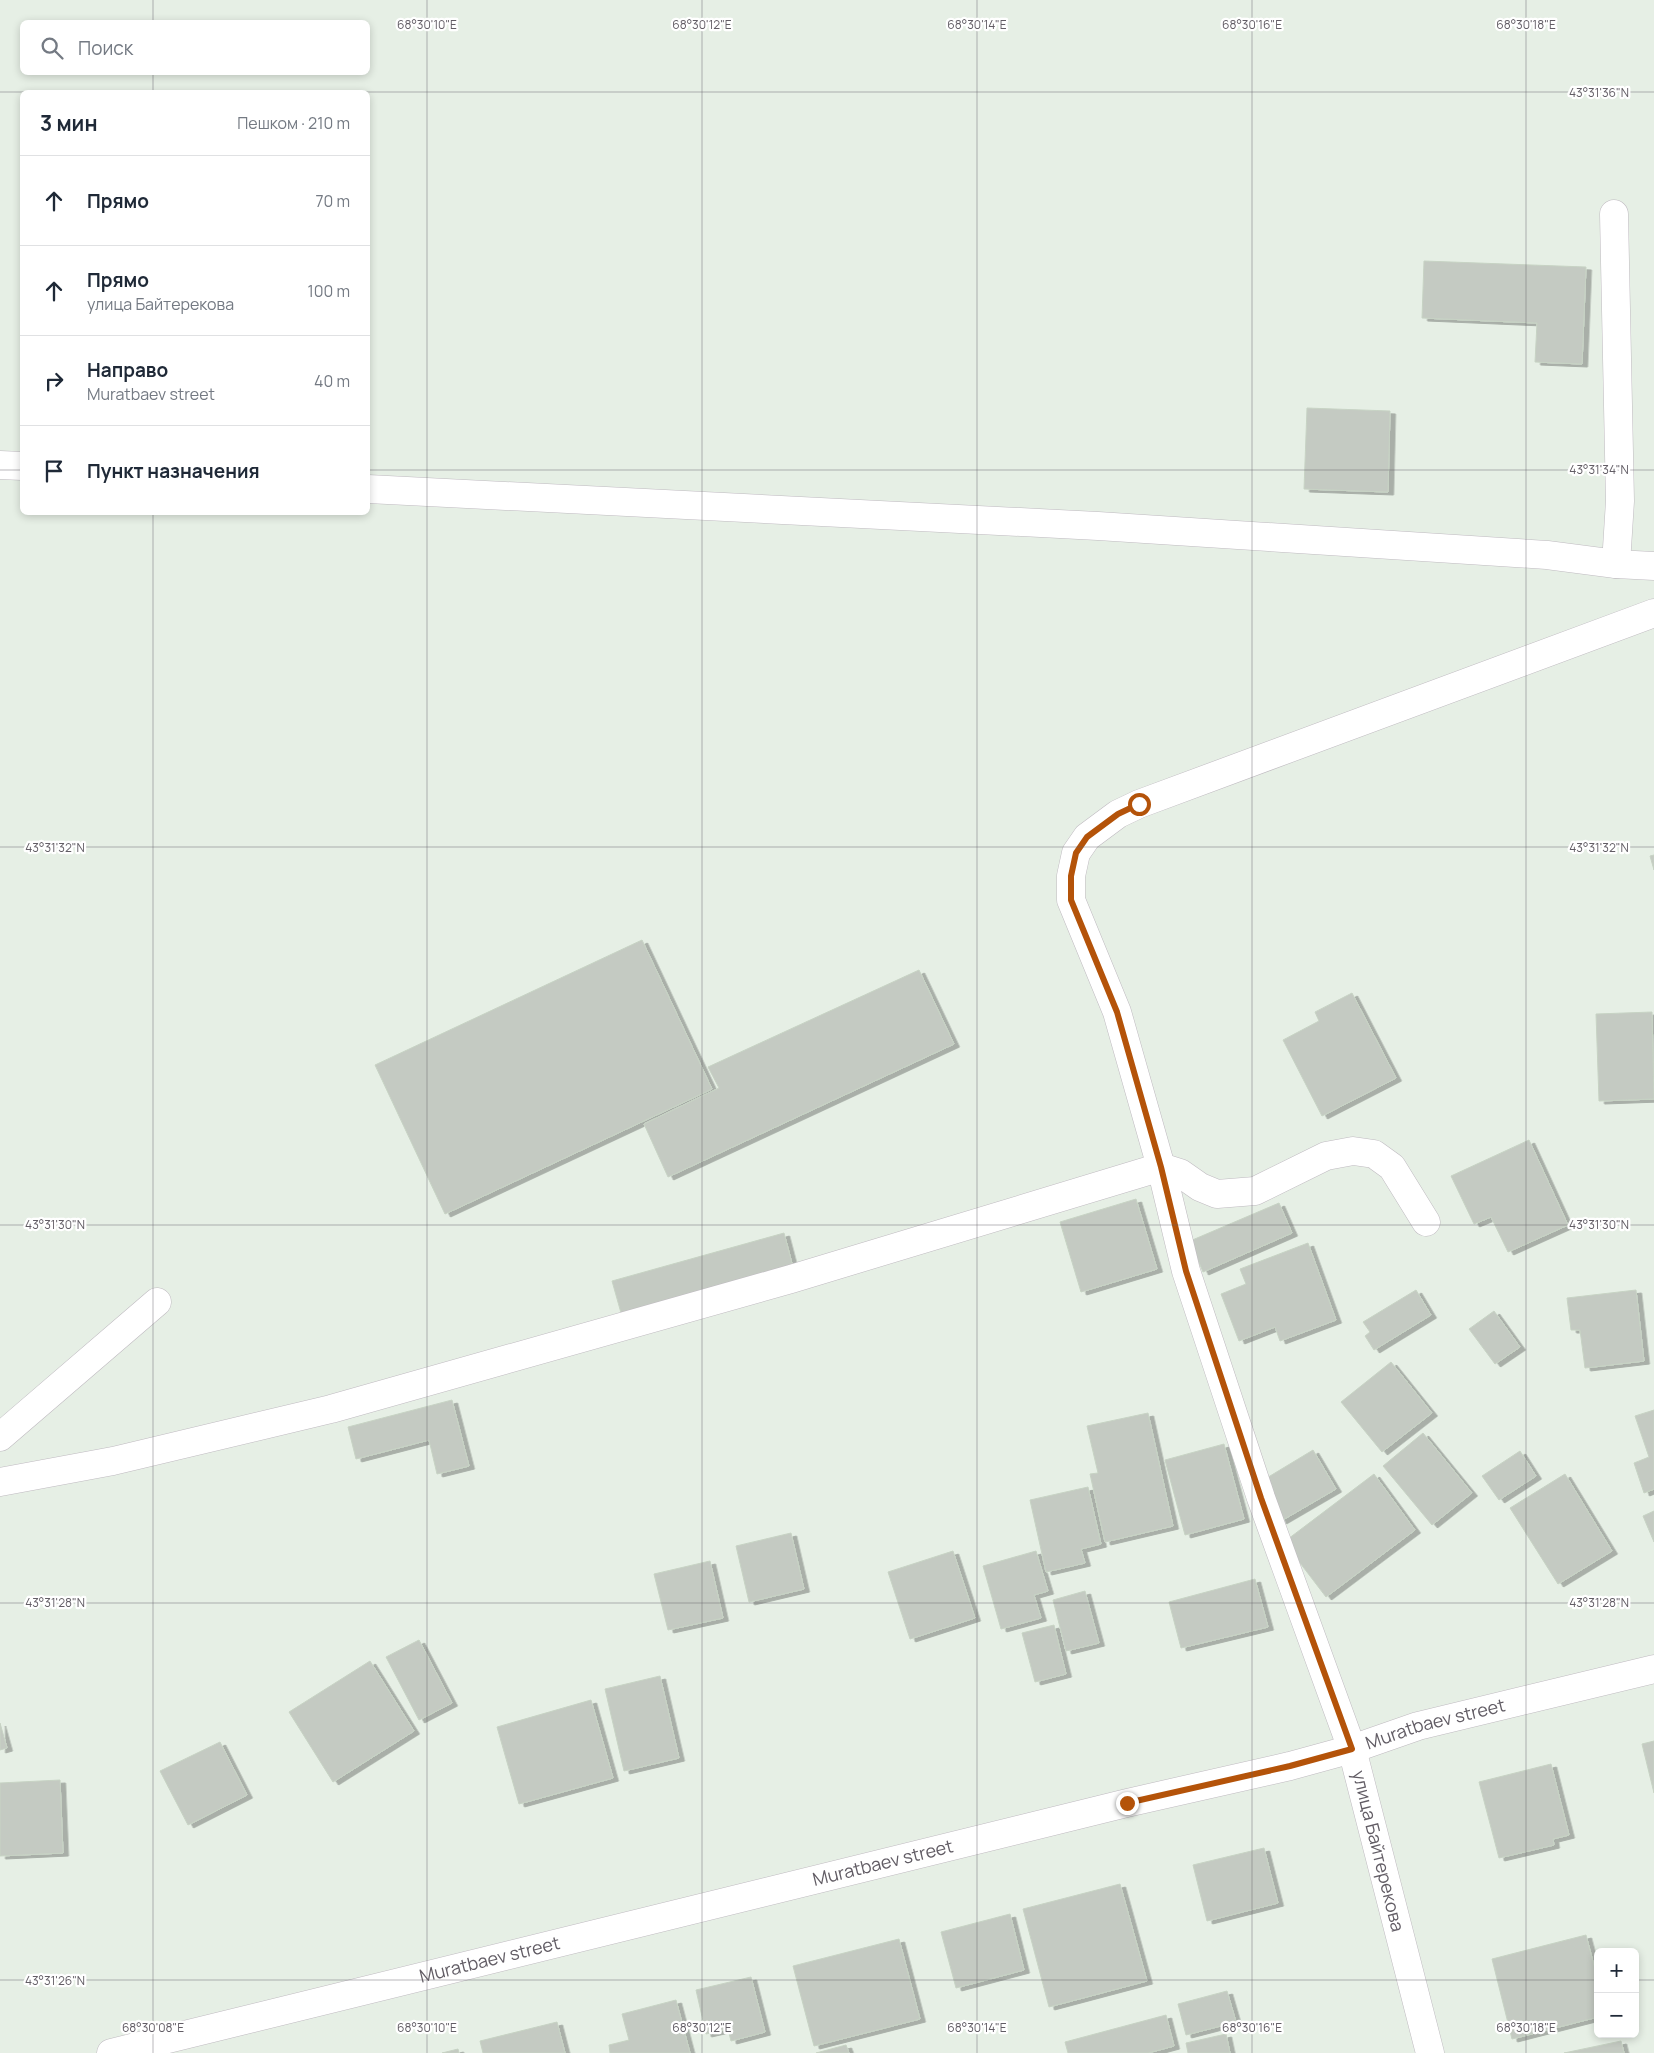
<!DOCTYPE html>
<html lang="ru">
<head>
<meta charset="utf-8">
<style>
  :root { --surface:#fff; --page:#f2f2f3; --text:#1f2937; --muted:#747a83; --line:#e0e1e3 }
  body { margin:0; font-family:Manrope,sans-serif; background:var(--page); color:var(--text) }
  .controls { position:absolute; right:15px; bottom:15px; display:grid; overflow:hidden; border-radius:8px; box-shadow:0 2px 8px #0003 }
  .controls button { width:45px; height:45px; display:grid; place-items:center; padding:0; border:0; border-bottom:1px solid var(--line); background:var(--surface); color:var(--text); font:25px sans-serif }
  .stop { position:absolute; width:15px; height:15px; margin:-11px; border:4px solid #b45309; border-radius:50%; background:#fff }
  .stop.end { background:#b45309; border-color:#fff; box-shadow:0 1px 5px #0008 }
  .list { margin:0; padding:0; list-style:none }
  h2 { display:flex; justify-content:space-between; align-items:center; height:65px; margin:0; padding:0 20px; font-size:21px }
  h2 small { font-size:16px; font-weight:400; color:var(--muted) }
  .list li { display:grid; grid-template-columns:32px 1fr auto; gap:15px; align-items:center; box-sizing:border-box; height:90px; padding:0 20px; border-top:1px solid var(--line) }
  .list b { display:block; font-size:19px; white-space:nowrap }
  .list p { margin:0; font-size:16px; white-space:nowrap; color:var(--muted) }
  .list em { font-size:16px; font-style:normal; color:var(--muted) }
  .icon { flex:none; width:28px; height:28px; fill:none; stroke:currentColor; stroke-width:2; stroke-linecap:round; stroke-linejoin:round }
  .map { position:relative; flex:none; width:1654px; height:2053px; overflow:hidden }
  .search { position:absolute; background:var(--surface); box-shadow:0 2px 8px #0003; left:20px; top:20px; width:350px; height:55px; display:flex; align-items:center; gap:12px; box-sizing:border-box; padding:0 18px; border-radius:8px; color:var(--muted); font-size:19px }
  .panel { position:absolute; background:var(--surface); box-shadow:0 2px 8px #0003; left:20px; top:90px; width:350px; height:425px; border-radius:8px }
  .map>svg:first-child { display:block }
  .building { fill:#c4cac2; stroke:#c7d3c4; filter:url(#shadow) }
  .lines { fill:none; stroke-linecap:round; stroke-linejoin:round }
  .minor-casing { stroke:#bfbac0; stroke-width:29 }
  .minor { stroke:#fff; stroke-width:28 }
  .route { stroke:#b45309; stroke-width:6 }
  .ticks { fill:none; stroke:#625d65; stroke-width:1; stroke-opacity:0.45 }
  .labels { text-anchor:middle; stroke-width:4.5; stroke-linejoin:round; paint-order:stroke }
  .street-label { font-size:18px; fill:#625d65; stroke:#fff }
  .ticks-label { font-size:12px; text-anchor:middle; fill:#625d65; stroke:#fff; stroke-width:4.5; stroke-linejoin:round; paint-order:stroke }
</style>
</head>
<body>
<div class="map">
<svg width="1654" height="2053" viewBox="0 0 1654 2053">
  <defs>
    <filter id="shadow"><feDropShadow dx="5.5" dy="3" stdDeviation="0" flood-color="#0004"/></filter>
  </defs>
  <rect width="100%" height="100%" fill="#e6efe5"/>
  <!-- building -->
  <g class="building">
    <path d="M1424,261L1586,267L1582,364L1535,362L1537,323L1422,318Z"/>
    <path d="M1307,408L1390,411L1388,492L1304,489Z"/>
    <path d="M1654,855V870L1650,856Z"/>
    <path d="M642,940L712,1089L445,1214L375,1065Z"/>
    <path d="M919,970L954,1044L668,1177L644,1124L719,1088L708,1067Z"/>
    <path d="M1352,993L1396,1078L1322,1116L1283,1040L1319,1021L1315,1012Z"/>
    <path d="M1652,1012L1654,1099L1599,1101L1596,1014Z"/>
    <path d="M1529,1140L1568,1225L1508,1252L1491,1217L1474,1224L1451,1176Z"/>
    <path d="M1136,1199L1157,1269L1081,1292L1060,1222Z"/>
    <path d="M1279,1203L1292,1233L1203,1272L1190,1241Z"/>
    <path d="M784,1233L794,1271L623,1320L612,1281Z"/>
    <path d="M1308,1243L1336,1320L1280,1341L1275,1327L1239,1341L1221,1294L1246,1284L1240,1269Z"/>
    <path d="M1416,1290L1431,1315L1374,1350L1365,1336L1370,1332L1363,1322Z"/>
    <path d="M1636,1290L1644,1361L1585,1368L1580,1330H1571L1567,1298Z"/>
    <path d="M1494,1311L1520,1347L1495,1364L1469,1329Z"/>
    <path d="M1391,1362L1432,1413L1382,1452L1341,1402Z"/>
    <path d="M452,1400L469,1466L437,1474L429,1440L356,1459L348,1427Z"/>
    <path d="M1654,1410V1489L1644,1493L1634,1463L1649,1457L1635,1416Z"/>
    <path d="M1148,1413L1173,1526L1105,1542L1090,1474L1098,1473L1087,1426Z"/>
    <path d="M1423,1433L1472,1493L1432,1525L1383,1466Z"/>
    <path d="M1224,1444L1244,1519L1185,1535L1165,1460Z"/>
    <path d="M1313,1450L1336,1489L1281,1521L1265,1479Z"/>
    <path d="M1520,1451L1536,1476L1499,1500L1482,1476Z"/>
    <path d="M1374,1474L1415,1530L1326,1597L1284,1542Z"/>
    <path d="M1565,1474L1612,1551L1558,1584L1510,1508Z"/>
    <path d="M1088,1487L1101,1544L1081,1549L1085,1563L1046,1572L1030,1500Z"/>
    <path d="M1654,1511V1542L1643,1516Z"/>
    <path d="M791,1533L804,1589L749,1602L736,1546Z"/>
    <path d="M953,1551L975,1618L910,1639L888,1572Z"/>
    <path d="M1036,1551L1048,1591L1034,1595L1041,1618L1001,1629L983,1566Z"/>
    <path d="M710,1561L723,1618L668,1630L654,1574Z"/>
    <path d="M1255,1579L1268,1627L1181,1648L1169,1602Z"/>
    <path d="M1085,1591L1099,1643L1066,1651L1053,1600Z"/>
    <path d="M1054,1625L1066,1674L1035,1682L1022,1633Z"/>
    <path d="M419,1640L452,1703L419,1720L386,1657Z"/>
    <path d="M370,1661L414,1731L333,1782L289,1712Z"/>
    <path d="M660,1676L679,1758L624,1771L605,1689Z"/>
    <path d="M591,1700L613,1778L519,1804L497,1727Z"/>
    <path d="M0,1723L7,1748L0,1750Z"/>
    <path d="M1654,1741V1793L1642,1744Z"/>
    <path d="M220,1742L247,1795L188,1825L160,1771Z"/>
    <path d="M1551,1764L1569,1835L1553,1839L1554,1845L1499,1858L1479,1782Z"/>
    <path d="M60,1780L63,1853L0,1856V1783Z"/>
    <path d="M1264,1848L1278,1903L1207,1921L1193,1865Z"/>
    <path d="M1120,1884L1147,1981L1049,2007L1023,1909Z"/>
    <path d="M1010,1914L1024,1970L956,1988L941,1932Z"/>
    <path d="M1586,1935L1598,1981V2017L1512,2039L1492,1959Z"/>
    <path d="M899,1939L920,2019L814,2046L793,1966Z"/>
    <path d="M751,1977L765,2032L731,2041L728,2029L706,2034L696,1990Z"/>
    <path d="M1227,1991L1236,2022L1186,2035L1178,2004Z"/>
    <path d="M676,2000L690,2053H610L609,2045L629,2040L622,2014Z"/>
    <path d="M1166,2015L1174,2046L1148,2053H1068L1065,2042Z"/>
    <path d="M557,2022L565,2053H483L480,2041Z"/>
    <path d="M1226,2034L1230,2053H1188L1186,2043Z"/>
    <path d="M1621,2041L1624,2053H1564Z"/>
    <path d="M846,2045L849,2053H816Z"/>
    <path d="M458,2049L459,2053H442Z"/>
  </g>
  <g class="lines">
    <!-- minor casing -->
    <g class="minor-casing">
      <g id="minor">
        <path d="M1614,214L1620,501L1616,564"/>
        <path d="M0,465L22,466"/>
        <path d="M368,489L1098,526L1547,555L1616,564L1654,566"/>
        <path d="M0,1437L157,1302"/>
        <path d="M0,1482L113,1461L331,1409L791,1279L1161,1167L1180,1173L1200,1187L1217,1194L1255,1191L1326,1156L1353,1151L1374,1154L1392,1167L1426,1222"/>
        <path id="s1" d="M111,2053L1127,1803L1290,1766L1352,1749L1418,1726L1654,1669"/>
        <path d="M1430,2053L1352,1749L1261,1498L1186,1271L1161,1167L1117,1012L1071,900V876L1076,853L1087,837L1118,814L1139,804L1654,613"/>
      </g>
    </g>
    <!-- minor -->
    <use href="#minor" class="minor"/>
  </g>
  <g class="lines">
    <!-- route -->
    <path class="route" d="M1127,1803L1290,1766L1352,1749L1261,1498L1186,1271L1161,1167L1117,1012L1071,900V876L1076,853L1087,837L1118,814L1139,804"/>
  </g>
  <!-- ticks -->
  <path class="ticks" d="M153,0V22M427,0V2053M702,0V2053M977,0V2053M1252,0V2053M1526,0V2053M153,72V92M0,92H1654M0,470H22M368,470H1654M153,512V2053M0,847H1654M0,1225H1654M0,1603H1654M0,1980H1598M1635,1980H1654"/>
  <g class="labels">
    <!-- street labels -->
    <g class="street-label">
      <text dy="6" stroke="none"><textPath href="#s1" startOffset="1365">Muratbaev street</textPath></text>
      <text transform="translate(1378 1851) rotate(76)" y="6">улица Байтерекова</text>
      <text dy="6" stroke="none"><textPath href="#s1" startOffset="795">Muratbaev street</textPath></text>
      <text dy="6" stroke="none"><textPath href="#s1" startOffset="390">Muratbaev street</textPath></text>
    </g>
  </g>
  <g class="ticks-label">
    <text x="427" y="29">68°30'10"E</text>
    <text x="702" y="29">68°30'12"E</text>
    <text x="977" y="29">68°30'14"E</text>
    <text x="1252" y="29">68°30'16"E</text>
    <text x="1526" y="29">68°30'18"E</text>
    <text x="1599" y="97">43°31'36"N</text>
    <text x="1599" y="474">43°31'34"N</text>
    <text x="55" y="852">43°31'32"N</text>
    <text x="1599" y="852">43°31'32"N</text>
    <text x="55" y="1229">43°31'30"N</text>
    <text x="1599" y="1229">43°31'30"N</text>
    <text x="55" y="1607">43°31'28"N</text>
    <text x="1599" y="1607">43°31'28"N</text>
    <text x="55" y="1985">43°31'26"N</text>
    <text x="153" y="2032">68°30'08"E</text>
    <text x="427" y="2032">68°30'10"E</text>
    <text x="702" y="2032">68°30'12"E</text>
    <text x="977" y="2032">68°30'14"E</text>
    <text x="1252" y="2032">68°30'16"E</text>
    <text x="1526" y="2032">68°30'18"E</text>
  </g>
</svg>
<div class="controls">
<button>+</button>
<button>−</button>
</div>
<div class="stop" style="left:1139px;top:804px"></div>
<div class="stop end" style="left:1127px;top:1803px"></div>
<div class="search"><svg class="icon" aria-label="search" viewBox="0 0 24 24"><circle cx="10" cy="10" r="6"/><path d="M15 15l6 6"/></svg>Поиск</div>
<section class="panel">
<h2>3 мин<small>Пешком · 210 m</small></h2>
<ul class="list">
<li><svg class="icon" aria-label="ahead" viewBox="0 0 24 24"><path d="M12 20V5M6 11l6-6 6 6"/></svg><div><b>Прямо</b></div><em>70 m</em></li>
<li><svg class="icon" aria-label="ahead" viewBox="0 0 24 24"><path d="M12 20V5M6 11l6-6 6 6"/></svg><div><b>Прямо</b><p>улица Байтерекова</p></div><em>100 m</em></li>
<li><svg class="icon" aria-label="right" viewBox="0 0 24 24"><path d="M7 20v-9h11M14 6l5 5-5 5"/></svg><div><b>Направо</b><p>Muratbaev street</p></div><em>40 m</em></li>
<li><svg class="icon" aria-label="arrive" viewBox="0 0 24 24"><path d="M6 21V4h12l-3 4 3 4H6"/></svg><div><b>Пункт назначения</b></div></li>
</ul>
</section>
</div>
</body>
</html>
